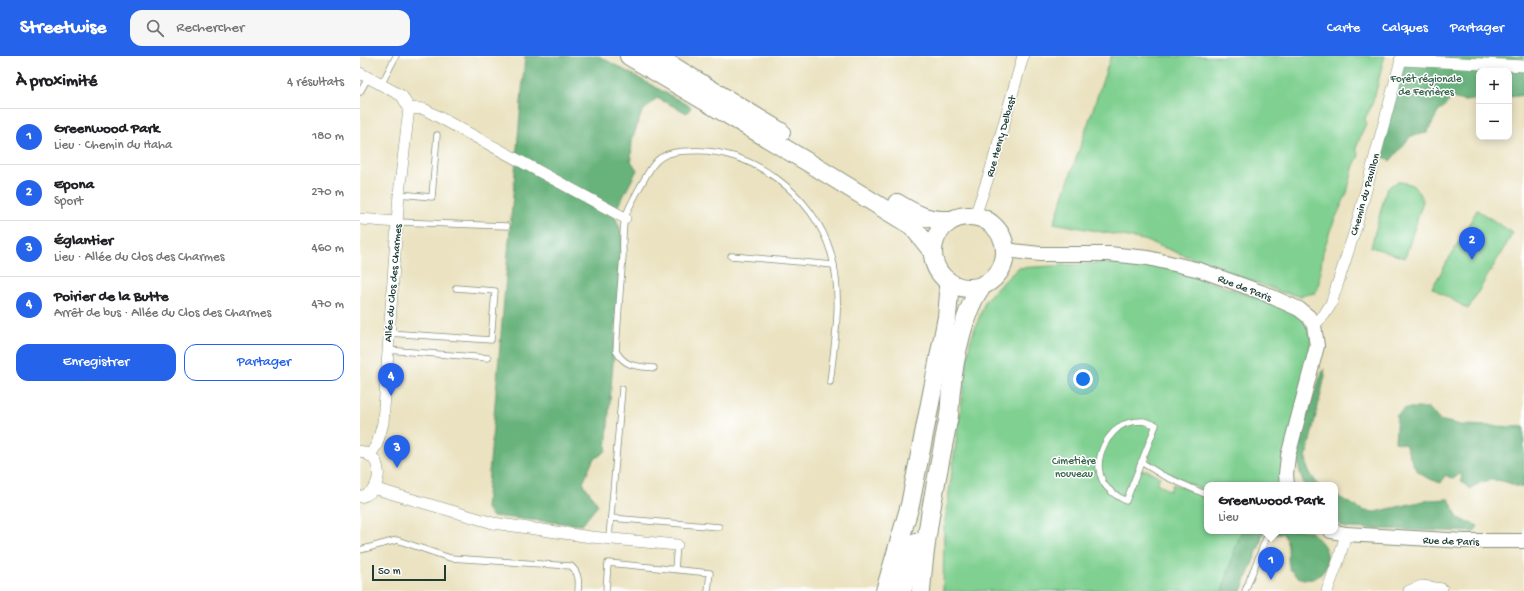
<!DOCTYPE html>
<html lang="fr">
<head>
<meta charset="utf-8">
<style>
  :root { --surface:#fff; --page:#f6f6f6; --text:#202124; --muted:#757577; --line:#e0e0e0; --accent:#2563eb }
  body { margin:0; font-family:"Gochi Hand",sans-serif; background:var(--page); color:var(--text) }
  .controls { position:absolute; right:12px; top:12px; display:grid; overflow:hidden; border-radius:8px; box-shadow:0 2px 10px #0003 }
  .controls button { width:36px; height:36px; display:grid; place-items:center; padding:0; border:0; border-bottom:1px solid var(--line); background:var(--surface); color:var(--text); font:20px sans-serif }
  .scale { position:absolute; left:12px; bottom:10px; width:74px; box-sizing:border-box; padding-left:4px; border:2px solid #1f3d34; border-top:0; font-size:11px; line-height:14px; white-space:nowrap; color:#1f3d34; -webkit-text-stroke:3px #fff; paint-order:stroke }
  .you { position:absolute; left:723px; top:323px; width:14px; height:14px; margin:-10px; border:3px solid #fff; border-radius:50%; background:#1a73e8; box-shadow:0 0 0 6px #1a73e833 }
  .badge { display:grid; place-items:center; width:26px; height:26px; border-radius:50%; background:var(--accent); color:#fff; font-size:13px; font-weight:700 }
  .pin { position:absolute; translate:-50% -33px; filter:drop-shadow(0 1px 2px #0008) }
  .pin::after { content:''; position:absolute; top:21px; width:14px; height:12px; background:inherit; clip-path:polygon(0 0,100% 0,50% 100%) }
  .popup { position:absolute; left:844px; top:426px; width:134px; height:52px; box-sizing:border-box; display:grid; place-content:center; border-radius:8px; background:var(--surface); filter:drop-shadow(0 1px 3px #0005); font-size:13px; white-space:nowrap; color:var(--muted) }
  .popup b { font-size:15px; color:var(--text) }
  .popup::after { content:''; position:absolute; left:50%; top:100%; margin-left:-8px; border:8px solid transparent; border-top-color:var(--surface) }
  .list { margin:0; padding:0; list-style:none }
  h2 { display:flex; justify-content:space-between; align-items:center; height:52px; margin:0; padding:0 16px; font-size:17px }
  h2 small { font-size:13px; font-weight:400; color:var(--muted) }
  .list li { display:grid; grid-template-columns:26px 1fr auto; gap:12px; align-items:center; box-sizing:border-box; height:56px; padding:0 16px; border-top:1px solid var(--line) }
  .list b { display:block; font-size:15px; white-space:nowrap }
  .list p { margin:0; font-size:13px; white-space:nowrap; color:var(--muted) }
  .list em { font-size:13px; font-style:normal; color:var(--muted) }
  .actions { display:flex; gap:8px; padding:12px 16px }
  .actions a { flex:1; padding:9px 0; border:1px solid var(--accent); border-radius:12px; text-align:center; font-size:14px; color:var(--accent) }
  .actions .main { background:var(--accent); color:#fff }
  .icon { flex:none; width:22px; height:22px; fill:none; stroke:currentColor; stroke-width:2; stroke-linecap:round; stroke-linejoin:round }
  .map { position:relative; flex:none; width:1164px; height:535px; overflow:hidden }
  header { display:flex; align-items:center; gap:24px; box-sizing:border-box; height:56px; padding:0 20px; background:var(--accent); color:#fff }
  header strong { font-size:19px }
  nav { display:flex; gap:22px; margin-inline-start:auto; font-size:14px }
  .search { width:280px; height:36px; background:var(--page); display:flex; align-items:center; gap:10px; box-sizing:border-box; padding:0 14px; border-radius:12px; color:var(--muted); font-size:15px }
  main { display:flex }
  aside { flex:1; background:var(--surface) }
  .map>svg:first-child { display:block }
  .green { fill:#80d091; stroke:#508662 }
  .forest { fill:#68b27b; stroke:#447858 }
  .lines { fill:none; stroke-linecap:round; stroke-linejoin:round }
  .service-casing { stroke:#84907a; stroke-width:7 }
  .minor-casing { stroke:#84907a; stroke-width:12 }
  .tertiary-casing { stroke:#84907a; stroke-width:16 }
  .primary-casing { stroke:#84907a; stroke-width:20 }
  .service { stroke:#fff; stroke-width:5.5 }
  .minor { stroke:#fff; stroke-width:11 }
  .tertiary { stroke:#fff; stroke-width:14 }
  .primary { stroke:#fff; stroke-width:18 }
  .labels { text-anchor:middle; stroke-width:3; stroke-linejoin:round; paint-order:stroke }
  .park-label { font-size:11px; fill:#37624b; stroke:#fff }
  .street-label { font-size:11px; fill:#1f3d34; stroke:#fff }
</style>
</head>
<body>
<header>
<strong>Streetwise</strong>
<div class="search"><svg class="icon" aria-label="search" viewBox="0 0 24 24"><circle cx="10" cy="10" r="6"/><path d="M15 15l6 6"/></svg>Rechercher</div>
<nav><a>Carte</a><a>Calques</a><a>Partager</a></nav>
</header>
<main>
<aside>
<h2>À proximité<small>4 résultats</small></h2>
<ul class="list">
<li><span class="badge">1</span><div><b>Greenwood Park</b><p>Lieu · Chemin du Haha</p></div><em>180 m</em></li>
<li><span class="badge">2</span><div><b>Epona</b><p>Sport</p></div><em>270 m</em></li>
<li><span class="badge">3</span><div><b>Églantier</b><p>Lieu · Allée du Clos des Charmes</p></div><em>460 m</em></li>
<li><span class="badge">4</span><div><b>Poirier de la Butte</b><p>Arrêt de bus · Allée du Clos des Charmes</p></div><em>470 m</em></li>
</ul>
<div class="actions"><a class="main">Enregistrer</a><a>Partager</a></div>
</aside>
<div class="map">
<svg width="1164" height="535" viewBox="0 0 1164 535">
  <rect width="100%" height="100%" fill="#fff"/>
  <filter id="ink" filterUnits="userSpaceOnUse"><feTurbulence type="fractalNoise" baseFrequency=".025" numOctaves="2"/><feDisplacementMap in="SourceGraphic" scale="8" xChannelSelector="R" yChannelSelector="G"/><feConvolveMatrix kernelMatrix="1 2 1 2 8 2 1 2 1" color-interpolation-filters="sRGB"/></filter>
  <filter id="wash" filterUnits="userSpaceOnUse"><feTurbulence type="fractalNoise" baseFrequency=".012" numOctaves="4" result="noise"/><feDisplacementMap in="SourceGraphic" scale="16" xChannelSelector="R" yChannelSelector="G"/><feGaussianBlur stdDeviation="0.9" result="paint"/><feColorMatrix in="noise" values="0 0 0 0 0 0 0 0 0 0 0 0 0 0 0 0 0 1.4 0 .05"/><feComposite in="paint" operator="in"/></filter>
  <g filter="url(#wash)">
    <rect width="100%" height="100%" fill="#eae2c0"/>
    <!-- green -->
    <g class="green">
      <path d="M751,0H1025C1018,20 1017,44 1005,62L1006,67L996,92L999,100L994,109L987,137L971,172L963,196L958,233L955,237L940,240L921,236L784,184L694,167Z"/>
      <path d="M1038,126C1051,126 1060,132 1063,145L1045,202L1011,191L1026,135L1031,129Z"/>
      <path d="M1117,154L1153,177L1108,253L1072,232Z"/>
      <path d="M742,207H775L808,212L916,248L936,258L942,263L947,270L951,284L921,429H847V436L791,409L790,402L785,397L778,415L787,414L800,421L797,427L810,435L813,428L847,442V475H904L881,535H583L584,472L610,286L626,243L658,212Z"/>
    </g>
    <!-- forest -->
    <g class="forest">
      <path d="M165,0H239L331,51L327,57L297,42L282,56L272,84L271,105L277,114L254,158L263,180L246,395L233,404L223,427L238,449L222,469L132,460L126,452Z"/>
      <path d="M1045,0H1164V39L1149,41V15H1119V43L1105,45L1092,42L1077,58L1067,77L1051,80L1030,105L1022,101L1016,92Z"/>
      <path d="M964,313L965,320L946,402L948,414L958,429H945C927,401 951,349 961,319Z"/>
      <path d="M1046,352H1069L1079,364L1101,369L1164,371V431C1156,432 1154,428 1146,426C1132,422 1122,424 1110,433L1102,426L1101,417L1093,423L1085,419L1081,427C1053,418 1055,412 1045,388L1035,386L1037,359Z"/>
      <path d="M975,439L1004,455L1015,456L1068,444L1089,443L1098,462L1118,470L1114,476L986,472C972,467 975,451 975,439Z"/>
      <path d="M882,475H901V486L881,535H862C870,515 873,494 882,475Z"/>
      <path d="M916,475C925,475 940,472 949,475C954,477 957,482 961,486C978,505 958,535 935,519C921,507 935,491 922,477L915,479Z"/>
    </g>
  </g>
  <g filter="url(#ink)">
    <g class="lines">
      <!-- service casing -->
      <g class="service-casing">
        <g id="service">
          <path d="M21,29L36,0"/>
          <path d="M0,36L8,22"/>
          <path d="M39,138L72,141L77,79"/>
          <path d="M37,166L147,170"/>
          <path d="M371,200L474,209"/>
          <path d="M28,277L131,284L135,235L96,232"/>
          <path d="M27,294L128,302"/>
          <path d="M294,312C276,310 265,311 256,295C258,264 260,232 263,201C263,189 262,174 265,162C267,154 288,115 294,108C302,97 316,95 329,95C390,90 454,139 471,197C483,239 475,284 470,326"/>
          <path d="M783,365L796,369L766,445C757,440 748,435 743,426C733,406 743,384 759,371C766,366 775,365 783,365Z"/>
          <path d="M781,406L802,419L847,439"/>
          <path d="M251,462L359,471"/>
          <path d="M249,482L262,333"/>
          <path d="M0,494L37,484L90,502L211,510C219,517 219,525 218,535"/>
          <path d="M315,513L317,489"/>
          <path d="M246,535L248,507L350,517L348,535"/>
          <path d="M885,535L909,475"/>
        </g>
      </g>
      <!-- minor casing -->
      <g class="minor-casing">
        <g id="minor">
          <path d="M1040,4L1164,10"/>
          <path d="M0,17L42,40L49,52L39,138L23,367L17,388L10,399"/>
          <path d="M49,52L64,53L265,162"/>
          <path d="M615,160L631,113L663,0"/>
          <path d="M0,163L37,166"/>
          <path d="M954,269L964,259L971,248L996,171L1042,0"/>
          <path d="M0,395C6,397 13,400 16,406C22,421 16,438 0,441"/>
          <path d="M16,433L133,467L231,481L317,489"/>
          <path d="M967,535L979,503L986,478"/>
          <path d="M1049,535L1062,530L1082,533"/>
        </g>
      </g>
      <!-- tertiary casing -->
      <g class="tertiary-casing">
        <g id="tertiary">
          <path d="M645,194L680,198H749L788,202L840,214L901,236L939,253L949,261L954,269L957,290L928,400L926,418L927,429"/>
          <path d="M971,475L986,478L1105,485H1164"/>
        </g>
      </g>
      <!-- primary casing -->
      <g class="primary-casing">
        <g id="primary">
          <path d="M269,0L456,111L552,170L573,196"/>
          <path d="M296,0L421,76"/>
          <path d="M537,147C557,159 568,165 592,164"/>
          <circle cx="609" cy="196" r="36"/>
          <path d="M525,535L550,449L587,261L589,237L587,224"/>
          <path d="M542,535L556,486"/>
          <path d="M561,535C565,475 578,417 589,359C590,351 590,342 591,334C594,305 604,251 623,229"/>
        </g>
      </g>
      <!-- service -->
      <use href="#service" class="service"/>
      <!-- minor -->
      <use href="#minor" class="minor"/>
      <!-- tertiary -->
      <use href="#tertiary" class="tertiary"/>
      <!-- primary -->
      <use href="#primary" class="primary"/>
    </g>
  </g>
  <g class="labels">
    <!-- park labels -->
    <g class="park-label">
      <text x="1066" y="26">Forêt régionale<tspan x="1066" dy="13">de Ferrières</tspan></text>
      <text x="714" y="408">Cimetière<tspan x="714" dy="13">nouveau</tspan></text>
    </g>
    <!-- street labels -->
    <g class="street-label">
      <text transform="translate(640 80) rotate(-74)" y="4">Rue Henry Delbast</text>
      <text transform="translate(1004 138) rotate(-74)" y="4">Chemin du Pavillon</text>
      <text transform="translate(32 227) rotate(-85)" y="4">Allée du Clos des Charmes</text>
      <text transform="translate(885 231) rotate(21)" y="4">Rue de Paris</text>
      <text transform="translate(1091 484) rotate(2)" y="4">Rue de Paris</text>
    </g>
  </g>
</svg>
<div class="controls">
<button>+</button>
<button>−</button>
</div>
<div class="scale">50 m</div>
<div class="you"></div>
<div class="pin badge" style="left:911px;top:524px">1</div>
<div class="popup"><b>Greenwood Park</b>Lieu</div>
<div class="pin badge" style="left:1112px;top:204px">2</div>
<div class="pin badge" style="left:37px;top:412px">3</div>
<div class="pin badge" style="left:31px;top:340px">4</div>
</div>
</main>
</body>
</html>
